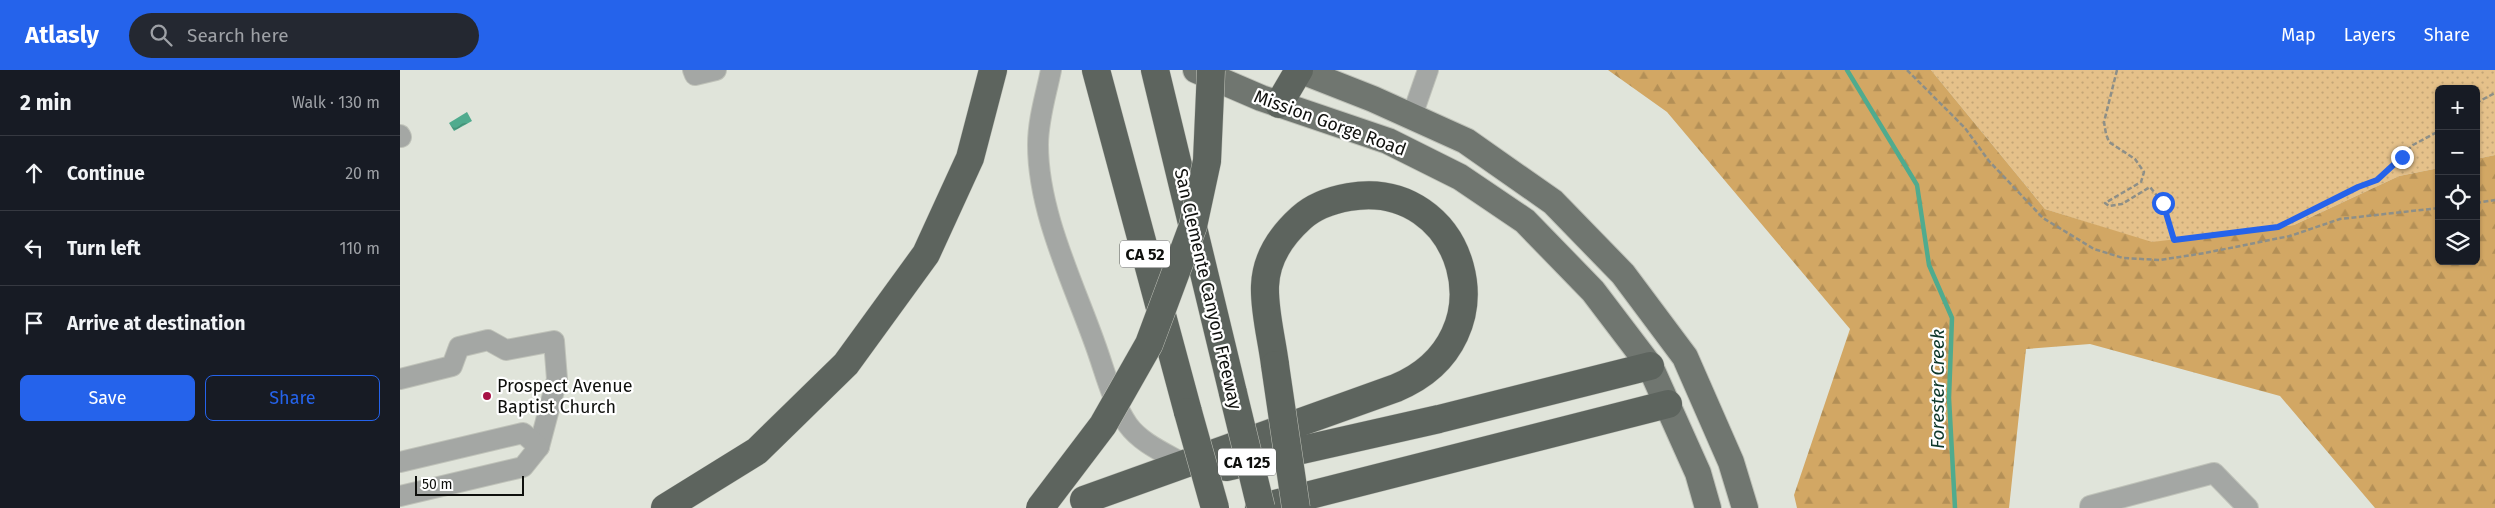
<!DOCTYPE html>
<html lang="en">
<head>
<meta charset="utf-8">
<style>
  :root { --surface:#171b24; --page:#242831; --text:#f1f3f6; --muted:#9ea1a6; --line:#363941; --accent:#2563eb }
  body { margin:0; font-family:"Fira Sans",sans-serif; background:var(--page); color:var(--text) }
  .controls { position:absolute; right:15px; top:15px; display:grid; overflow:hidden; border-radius:8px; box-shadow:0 1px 4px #0004 }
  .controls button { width:45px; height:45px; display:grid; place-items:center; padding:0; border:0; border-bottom:1px solid var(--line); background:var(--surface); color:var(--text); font:25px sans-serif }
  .scale { position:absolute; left:15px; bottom:12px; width:109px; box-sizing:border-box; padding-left:5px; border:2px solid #0f100d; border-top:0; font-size:14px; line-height:18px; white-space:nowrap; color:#0f100d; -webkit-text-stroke:4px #fff; paint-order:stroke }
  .stop { position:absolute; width:15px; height:15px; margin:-11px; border:4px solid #2563eb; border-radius:50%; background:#fff }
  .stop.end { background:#2563eb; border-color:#fff; box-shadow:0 1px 5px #0008 }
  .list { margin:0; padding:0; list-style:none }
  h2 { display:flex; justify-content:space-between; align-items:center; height:65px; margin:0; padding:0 20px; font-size:21px }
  h2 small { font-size:16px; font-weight:400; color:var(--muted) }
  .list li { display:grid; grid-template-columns:32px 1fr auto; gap:15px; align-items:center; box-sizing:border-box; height:75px; padding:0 20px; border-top:1px solid var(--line) }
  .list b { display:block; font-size:19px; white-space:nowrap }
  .list em { font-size:16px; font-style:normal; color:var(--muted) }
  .actions { display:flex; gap:10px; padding:15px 20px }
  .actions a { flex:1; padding:11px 0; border:1px solid var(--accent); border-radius:8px; text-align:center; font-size:18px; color:var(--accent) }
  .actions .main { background:var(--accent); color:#fff }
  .icon { flex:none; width:28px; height:28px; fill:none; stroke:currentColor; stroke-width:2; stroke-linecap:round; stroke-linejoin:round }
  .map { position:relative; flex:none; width:2095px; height:438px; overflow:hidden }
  header { display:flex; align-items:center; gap:30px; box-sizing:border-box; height:70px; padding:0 25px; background:var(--accent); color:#fff }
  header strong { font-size:24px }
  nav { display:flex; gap:28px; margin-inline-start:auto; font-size:18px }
  .search { width:350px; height:45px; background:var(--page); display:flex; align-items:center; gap:12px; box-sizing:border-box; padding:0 18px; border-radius:28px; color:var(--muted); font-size:19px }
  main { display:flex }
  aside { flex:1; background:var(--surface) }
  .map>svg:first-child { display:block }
  .green { fill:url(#green-dots) }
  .forest { fill:url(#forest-firs) }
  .water { fill:url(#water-waves) }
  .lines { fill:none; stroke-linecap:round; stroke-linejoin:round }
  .stream { stroke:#50ab8e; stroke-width:4.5 }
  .minor-casing { stroke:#bfc2b9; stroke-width:22 }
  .major-casing { stroke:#bfc2b9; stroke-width:28 }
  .highway-casing { stroke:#bfc2b9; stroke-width:29 }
  .path { stroke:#8d8f88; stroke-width:2.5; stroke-dasharray:5 2.5; stroke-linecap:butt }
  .minor { stroke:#a4a7a4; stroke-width:20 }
  .major { stroke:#707670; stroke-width:26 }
  .highway { stroke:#5d645e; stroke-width:28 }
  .highway-bridge-casing { stroke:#bfc2b9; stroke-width:29; stroke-linecap:butt }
  .highway-bridge { stroke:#5d645e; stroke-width:28 }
  .route { stroke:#2563eb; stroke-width:6 }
  .poi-dot { fill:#a71145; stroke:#fff; stroke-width:2 }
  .labels { text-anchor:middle; stroke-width:4.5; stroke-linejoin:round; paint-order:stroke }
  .shield { fill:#fff; stroke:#575856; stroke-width:1 }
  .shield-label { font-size:16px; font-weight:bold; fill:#0f100d }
  .street-label { font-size:18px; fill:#0f100d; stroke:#fff }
  .poi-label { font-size:18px; fill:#0f100d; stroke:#fff; text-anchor:start }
  .water-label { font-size:19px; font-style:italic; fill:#0e382b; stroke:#fff }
</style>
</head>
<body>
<header>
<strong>Atlasly</strong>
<div class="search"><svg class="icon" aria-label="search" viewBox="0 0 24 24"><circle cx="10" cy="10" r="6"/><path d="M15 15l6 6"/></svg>Search here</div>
<nav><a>Map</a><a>Layers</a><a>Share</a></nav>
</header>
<main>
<aside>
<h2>2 min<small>Walk · 130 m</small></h2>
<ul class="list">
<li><svg class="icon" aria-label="ahead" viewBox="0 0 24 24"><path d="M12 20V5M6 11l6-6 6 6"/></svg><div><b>Continue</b></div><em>20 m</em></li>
<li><svg class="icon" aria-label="left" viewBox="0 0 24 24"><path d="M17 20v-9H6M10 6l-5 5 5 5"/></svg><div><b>Turn left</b></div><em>110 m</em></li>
<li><svg class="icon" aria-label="arrive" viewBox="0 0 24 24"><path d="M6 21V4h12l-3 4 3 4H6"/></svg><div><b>Arrive at destination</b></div></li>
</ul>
<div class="actions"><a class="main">Save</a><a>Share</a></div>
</aside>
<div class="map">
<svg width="2095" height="438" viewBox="0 0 2095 438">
  <defs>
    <pattern id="green-dots" width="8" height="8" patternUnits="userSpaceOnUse" patternTransform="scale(1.25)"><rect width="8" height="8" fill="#e5c18a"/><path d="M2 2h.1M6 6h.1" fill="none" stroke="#c3a576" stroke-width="1.8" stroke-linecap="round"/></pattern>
    <pattern id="forest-firs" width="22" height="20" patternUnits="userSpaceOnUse" patternTransform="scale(1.25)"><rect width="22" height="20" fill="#d2a764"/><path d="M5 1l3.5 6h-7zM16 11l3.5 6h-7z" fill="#b38f56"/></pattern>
    <pattern id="water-waves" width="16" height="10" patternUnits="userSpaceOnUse" patternTransform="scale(1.25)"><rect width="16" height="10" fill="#50ab8e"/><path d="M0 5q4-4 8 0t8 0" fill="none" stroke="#418a72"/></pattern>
  </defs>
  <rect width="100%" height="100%" fill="#e0e4da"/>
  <!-- green -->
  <path class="green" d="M1531,0H2095V85L2076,89V19H2039V98L1999,106L1894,155L1752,173L1645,139Z"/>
  <!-- forest -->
  <path class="forest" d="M1208,0H1531L1645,139L1752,172L1894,155L1999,106L2039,98V191H2076V89L2095,85V438H1975L1880,326L1690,274L1626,279L1609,438H1397L1394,425L1450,259L1267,42Z"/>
  <!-- water -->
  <path class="water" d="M67,42L72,51L54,61L49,53Z"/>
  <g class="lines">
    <!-- stream -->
    <path class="stream" d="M1447,0L1517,115L1529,195L1552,248L1549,328L1555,438"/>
    <!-- minor casing -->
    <g class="minor-casing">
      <g id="minor">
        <path d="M293,0L295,5L316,0"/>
        <path d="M651,0C646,25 638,49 638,75C638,142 673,212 695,274C705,301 712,332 728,355C741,373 765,383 784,394"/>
        <path d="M1012,46L1028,0"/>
        <path d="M0,65L1,67"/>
        <path d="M0,309L52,296L59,277L88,270L106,280L154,271L157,309L139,377"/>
        <path d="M0,392L123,363L139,377L123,397L0,426"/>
        <path d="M1690,438V436L1814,403L1848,438"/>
      </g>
    </g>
    <!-- major casing -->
    <g class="major-casing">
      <g id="major">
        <path d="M796,0L861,28L988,71L1060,107L1125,151L1193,221L1250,296L1298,403L1308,438"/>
        <path d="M899,0L973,29L1066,71L1153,132L1223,204L1285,287L1331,392L1345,438"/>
      </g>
    </g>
    <!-- highway casing -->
    <g class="highway-casing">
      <g id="highway">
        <path d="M696,0L788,342"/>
        <path d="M755,0L833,323"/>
        <path d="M879,34L899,0"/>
        <path d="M826,397L1039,349L1250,296"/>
        <path d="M684,430L996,318C1114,269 1064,107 949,127C932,130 914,136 901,148C881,166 866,188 865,216C864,241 872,270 875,295"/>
        <path d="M265,438L357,381L446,294L526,184L570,88L593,0"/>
        <path d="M859,438L1268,334"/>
      </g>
    </g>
    <!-- path -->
    <g class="path">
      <path d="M1507,0L1565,58L1589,91L1643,148L1694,179L1723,188L1760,190L1805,183L1890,166L1940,149L2039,138"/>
      <path d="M1717,0L1704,52L1706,64L1709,72L1735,89L1744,102L1741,112L1705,133L1709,136L1722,134L1750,117L1763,133L1774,170L1878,157L1958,117L1977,110L2013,75L2039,61"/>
      <path d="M2076,33L2095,23"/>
      <path d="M2076,133L2095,130"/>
    </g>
    <!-- minor -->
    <use href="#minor" class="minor"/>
    <!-- major -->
    <use href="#major" class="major"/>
    <!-- highway -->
    <use href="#highway" class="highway"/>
    <!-- highway-bridge casing -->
    <g class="highway-bridge-casing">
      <g id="highway-bridge">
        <path d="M875,295L896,438"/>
        <path d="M833,323L861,438"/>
        <path d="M788,342L815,438"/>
        <path d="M640,438L703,355L749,274L793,156L807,91L811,0"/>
      </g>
    </g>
    <!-- highway-bridge -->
    <use href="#highway-bridge" class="highway-bridge"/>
  </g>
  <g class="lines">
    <!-- route -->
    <path class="route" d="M1763,133L1774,170L1878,157L1958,117L1977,110L2002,87"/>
  </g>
  <!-- markers -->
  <circle class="poi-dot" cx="87" cy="326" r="5"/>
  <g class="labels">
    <!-- shield labels -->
    <g class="shield">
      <rect x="720" y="170.5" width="50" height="27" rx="4"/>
      <rect x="818" y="378.5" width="58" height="27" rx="4"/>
    </g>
    <g class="shield-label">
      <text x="745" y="190">CA 52</text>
      <text x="847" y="398">CA 125</text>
    </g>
    <!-- street labels -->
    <g class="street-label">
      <text transform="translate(930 53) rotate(20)" y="6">Mission Gorge Road</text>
      <text transform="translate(808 219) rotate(77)" y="6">San Clemente Canyon Freeway</text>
    </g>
    <!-- poi labels -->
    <g class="poi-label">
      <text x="97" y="322">Prospect Avenue<tspan x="97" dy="21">Baptist Church</tspan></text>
    </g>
    <!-- water labels -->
    <g class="water-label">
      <text transform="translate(1537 319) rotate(-90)" y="7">Forester Creek</text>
    </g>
  </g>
</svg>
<div class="controls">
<button>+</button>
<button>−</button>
<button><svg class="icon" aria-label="locate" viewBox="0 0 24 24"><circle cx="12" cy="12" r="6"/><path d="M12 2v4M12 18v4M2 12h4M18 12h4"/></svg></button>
<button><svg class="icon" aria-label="layers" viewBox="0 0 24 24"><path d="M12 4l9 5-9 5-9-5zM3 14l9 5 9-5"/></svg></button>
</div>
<div class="scale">50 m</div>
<div class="stop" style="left:1763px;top:133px"></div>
<div class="stop end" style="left:2002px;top:87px"></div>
</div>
</main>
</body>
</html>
